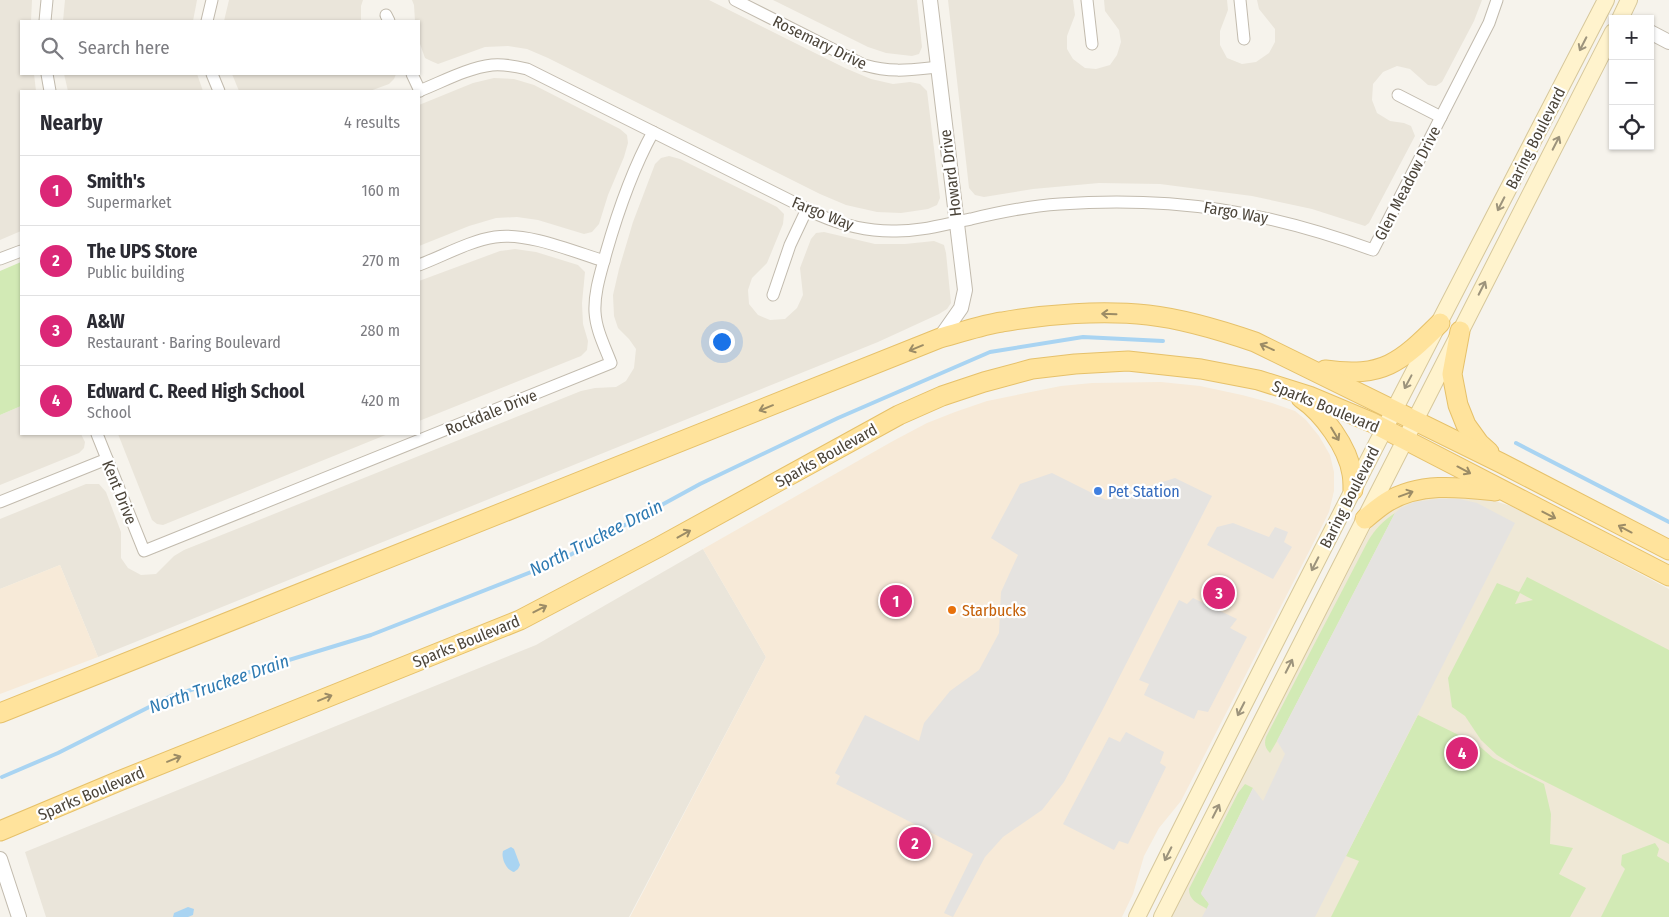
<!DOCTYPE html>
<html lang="en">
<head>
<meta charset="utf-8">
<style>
  :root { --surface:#fff; --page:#f7f7f7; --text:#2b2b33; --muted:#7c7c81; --line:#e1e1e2; --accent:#db2777 }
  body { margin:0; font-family:"Fira Sans Condensed",sans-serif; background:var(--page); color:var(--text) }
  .controls { position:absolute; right:15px; top:15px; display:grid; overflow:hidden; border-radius:0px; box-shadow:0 1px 4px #0004 }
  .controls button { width:45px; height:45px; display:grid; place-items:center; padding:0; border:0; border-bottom:1px solid var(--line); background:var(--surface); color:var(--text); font:25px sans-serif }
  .you { position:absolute; left:721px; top:341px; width:18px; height:18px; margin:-12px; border:4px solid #fff; border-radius:50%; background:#1a73e8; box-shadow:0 0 0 8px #1a73e833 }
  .badge { display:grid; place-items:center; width:32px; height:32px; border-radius:50%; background:var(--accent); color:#fff; font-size:16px; font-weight:700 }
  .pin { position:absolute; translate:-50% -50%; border:2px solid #fff; box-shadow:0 1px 5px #0006 }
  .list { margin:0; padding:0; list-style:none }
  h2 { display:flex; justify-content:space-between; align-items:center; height:65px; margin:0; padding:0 20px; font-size:21px }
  h2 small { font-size:16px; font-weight:400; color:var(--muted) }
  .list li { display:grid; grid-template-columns:32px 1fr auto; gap:15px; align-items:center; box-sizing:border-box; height:70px; padding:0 20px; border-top:1px solid var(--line) }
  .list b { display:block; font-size:19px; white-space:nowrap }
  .list p { margin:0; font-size:16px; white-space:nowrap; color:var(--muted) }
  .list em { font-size:16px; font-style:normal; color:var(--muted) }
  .icon { flex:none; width:28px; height:28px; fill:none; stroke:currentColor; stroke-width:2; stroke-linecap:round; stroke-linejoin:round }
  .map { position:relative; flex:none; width:1669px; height:917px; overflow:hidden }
  .search { position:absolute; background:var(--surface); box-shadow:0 1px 4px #0004; left:20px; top:20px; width:400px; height:55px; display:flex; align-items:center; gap:12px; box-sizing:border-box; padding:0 18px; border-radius:0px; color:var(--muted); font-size:19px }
  .panel { position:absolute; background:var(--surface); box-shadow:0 1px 4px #0004; left:20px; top:90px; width:400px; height:345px; border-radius:0px }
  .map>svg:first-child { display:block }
  .residential { fill:#eae5da }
  .commercial { fill:#f7ead8 }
  .education { fill:#efe8d6 }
  .green { fill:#d2eab5; fill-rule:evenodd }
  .parking { fill:#e5e3e0 }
  .water { fill:#a9d4f2 }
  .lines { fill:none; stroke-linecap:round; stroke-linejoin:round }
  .stream { stroke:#a9d4f2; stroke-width:4 }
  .minor-casing { stroke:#c2bbae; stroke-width:13 }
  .tertiary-casing { stroke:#c2bbae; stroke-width:16 }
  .secondary-casing { stroke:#d6c79b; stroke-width:18 }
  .primary-casing { stroke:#e6c16a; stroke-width:21 }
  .minor { stroke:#fff; stroke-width:11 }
  .tertiary { stroke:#fff; stroke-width:14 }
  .secondary { stroke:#fff3cd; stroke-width:16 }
  .primary { stroke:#ffe39c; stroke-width:19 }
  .oneway { stroke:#9c937c }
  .oneway2 { stroke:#9c8c66 }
  .shop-dot { fill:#3f7fe0; stroke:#fff; stroke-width:2 }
  .food-dot { fill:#e8710a; stroke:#fff; stroke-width:2 }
  .labels { text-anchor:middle; stroke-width:4.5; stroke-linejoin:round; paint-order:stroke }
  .street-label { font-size:16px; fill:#4b4439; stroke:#fff }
  .shop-label { font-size:16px; fill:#366cbe; stroke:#fff; text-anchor:start }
  .food-label { font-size:16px; fill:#c56008; stroke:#fff; text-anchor:start }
  .water-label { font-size:18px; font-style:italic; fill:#2e7ab2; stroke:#fff }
</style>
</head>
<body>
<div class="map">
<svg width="1669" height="917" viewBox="0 0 1669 917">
  <rect width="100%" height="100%" fill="#f6f3ec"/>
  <!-- residential -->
  <g class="residential">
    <path d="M0,0H32L31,21H21V74H34L36,91H21V231L0,240Z"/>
    <path d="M65,0H197L193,21H63Z"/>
    <path d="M229,0H363L361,6V21H224Z"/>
    <path d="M412,0H709L845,68L871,79L893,84L910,82L920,84L927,91L940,198L937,205L928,209L901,213L877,212L846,205L820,194L548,58L527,49L508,46L485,47L438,64L431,61L425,58L419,41V21H415L414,5Z"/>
    <path d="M773,0H917L922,47L919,54L912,56L886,53L868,47Z"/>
    <path d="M948,0H1073L1075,15L1067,36V49L1073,59L1085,68L1096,69L1110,65L1117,55L1121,42L1119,30L1105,11L1104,0H1227L1228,10L1220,31V45L1227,58L1242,64L1256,62L1269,53L1275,42V29L1259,9L1257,0H1482L1474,21L1442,82L1436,86L1428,85L1410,69L1397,66L1383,72L1373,84L1372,100L1377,113L1390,121L1404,123L1411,126L1415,136L1369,223L1365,226L1312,209L1252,196L1160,184L1099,183L1033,189L984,197L975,195L969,188Z"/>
    <path d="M64,74H197L203,91H68Z"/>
    <path d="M232,74H396L394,79L389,84L370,91H239Z"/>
    <path d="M494,78L514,79L534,85L620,129L627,135L628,143L624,157L608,195L599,224L592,232L584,234L538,220L517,217L496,218L469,226L419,246V105L473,83Z"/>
    <path d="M669,156L680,159L777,207L784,214L783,224L767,263L752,278L748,290L749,304L758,315L770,320L785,319L797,308L803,295L800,268L811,239L816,233L824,232L875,244H905L934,241L944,245L946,253L951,303L947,309L939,314L878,342L98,657L60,565L0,589V519L86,484H99L106,492L121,532V558L128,568L141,575L156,574L174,556L184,550L581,391L595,388L616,387L626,381L634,368L636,349L629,339L618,328L614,316L613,295L619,269L633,222L655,164L661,158Z"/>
    <path d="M515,249L536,252L578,265L585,272L582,303L583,324L588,341L587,350L581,356L419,421V281L500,251Z"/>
    <path d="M21,406V434H81L85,442L84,448L79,453L0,485V415Z"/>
    <path d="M118,434H388L163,525L157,524L152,520Z"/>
    <path d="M703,549L766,657L629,917H46L25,852L536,645Z"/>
  </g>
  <!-- commercial -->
  <g class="commercial">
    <path d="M1161,382L1200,386L1242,395L1272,403L1295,411L1306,420L1319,436L1330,455L1334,472V491L1329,512L1320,530L1181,801L1159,828L1144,856L1133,894L1122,917H630L766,657L703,549L893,441L927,423L955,412L987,401L1061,386L1092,383Z"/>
    <path d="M60,565L98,657L0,694V589Z"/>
  </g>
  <!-- education -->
  <path class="education" d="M1426,492L1482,497L1511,506L1669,589V917H1171L1372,525L1386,510Z"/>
  <!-- green -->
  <g class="green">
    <path d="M21,262V406L0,415V271Z"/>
    <path d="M1395,513L1277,741L1270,753C1265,748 1264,744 1266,737L1368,541C1375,529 1383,521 1395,513Z"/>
    <path d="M1527,577L1669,650V844L1518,768L1497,755L1481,740L1465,716L1452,707L1448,678L1497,583L1519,592ZM1520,593L1533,600L1515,604Z"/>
    <path d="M1418,715L1477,744L1493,758L1544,784L1551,814L1550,844L1573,848L1559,874L1586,888L1570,917H1331L1359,861L1346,856Z"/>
    <path d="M1245,784L1253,788L1201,893L1209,904L1207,909C1197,903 1189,900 1189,889L1238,793Z"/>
    <path d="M1655,843L1659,849L1657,856L1669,863V917H1601L1625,869L1621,865L1622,855Z"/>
  </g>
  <!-- parking -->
  <g class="parking">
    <path d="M1052,473L1106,500L1175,478L1212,496L1103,709L1064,782L1042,810L1003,837L985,857L953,917L944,913L973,854L836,784L840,776L835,773L865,715L919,741L924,723L950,691L979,670L999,633L1001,592L1018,555L991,538L1020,484Z"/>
    <path d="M1438,499H1459L1477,503L1515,523L1315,917H1202L1209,904L1201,894L1253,788L1263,801L1285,754L1277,741L1395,513L1401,508L1414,502Z"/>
    <path d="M1233,523L1269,537L1275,527L1288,532L1284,542L1292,547L1273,579L1207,545L1217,527Z"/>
    <path d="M1193,598L1237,619L1230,628L1247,637L1208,712L1198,710L1194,719L1144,695L1149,684L1139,680L1179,600L1187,604Z"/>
    <path d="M1126,732L1164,752L1160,763L1166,767L1128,844L1119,841L1114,850L1063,824L1109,737L1120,742Z"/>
  </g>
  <!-- water -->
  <g class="water">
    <path d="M511,847L514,849L520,865L518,869L514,872C506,870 501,858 503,851Z"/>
    <path d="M188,907L194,909L193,915L188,917H173L174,913Z"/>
  </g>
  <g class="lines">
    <!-- stream -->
    <g class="stream">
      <path d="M1516,443L1669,522"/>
      <path d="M2,777L58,753L171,696L371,635L559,561L700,484L838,418L990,352L1083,337L1163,341"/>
    </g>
    <!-- minor casing -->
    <g class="minor-casing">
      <g id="minor">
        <path d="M735,0L864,65C892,73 909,70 938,67"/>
        <path d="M1087,0L1092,44"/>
        <path d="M1240,0L1244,39"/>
        <path d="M386,15L389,21"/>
        <path d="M45,21L47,0"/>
        <path d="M207,21L212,0"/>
        <path d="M47,74L50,91"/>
        <path d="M212,74L219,91"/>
        <path d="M412,74L420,91"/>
        <path d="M419,91C442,82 467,68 492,65C504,64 515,66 527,69L819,215C842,225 866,231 892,231C919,232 945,224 971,219C1000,212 1030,206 1060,204C1174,196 1266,211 1373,250L1489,23L1497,0"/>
        <path d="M1398,95L1441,117"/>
        <path d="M0,259L21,251"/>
        <path d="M419,265C443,256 469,241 495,237C527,232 572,251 604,261"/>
        <path d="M773,295L790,245L807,209"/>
        <path d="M97,434L144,551L611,363C605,347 596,330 595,312C594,292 601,272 606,253C618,211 632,170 653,132"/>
        <path d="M0,502L107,459"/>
      </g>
    </g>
    <!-- tertiary casing -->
    <g class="tertiary-casing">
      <g id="tertiary">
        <path d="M930,0L965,290L961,308L940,338"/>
        <path d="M1650,32L1669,42"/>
        <path d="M0,859L19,917"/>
      </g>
    </g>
    <!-- secondary casing -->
    <g class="secondary-casing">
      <g id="secondary">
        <path d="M1620,19L1629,0"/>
        <path d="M1137,917C1290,610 1448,305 1606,0"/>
        <path d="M1162,917L1613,32"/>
      </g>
    </g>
    <!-- primary casing -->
    <g class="primary-casing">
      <g id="primary">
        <path d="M1460,331L1452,374L1458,405L1466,425L1479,443L1489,452"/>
        <path d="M1325,370C1383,378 1400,363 1440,323"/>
        <path d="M1301,398C1323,413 1348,447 1352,474C1353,479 1353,484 1353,490"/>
        <path d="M1365,519C1372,513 1379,507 1387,502C1420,482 1459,487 1495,491"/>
        <path d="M0,713L940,338C960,333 981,325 1002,322C1047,314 1102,310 1148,315C1184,319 1220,330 1255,342L1501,463L1669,550"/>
        <path d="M0,831L119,781L520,620L659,547L899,415L942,396L984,382L1032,369L1075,364L1128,361L1201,369L1258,380L1309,396L1371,422L1669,576"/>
      </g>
    </g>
    <!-- minor -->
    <use href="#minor" class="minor"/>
    <!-- tertiary -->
    <use href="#tertiary" class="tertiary"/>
    <!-- secondary -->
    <use href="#secondary" class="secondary"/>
    <!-- primary -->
    <use href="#primary" class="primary"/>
  </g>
  <!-- one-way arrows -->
  <defs><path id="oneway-shaft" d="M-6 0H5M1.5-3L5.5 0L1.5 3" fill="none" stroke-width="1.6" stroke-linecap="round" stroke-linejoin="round" transform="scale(1.25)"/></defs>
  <g class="oneway">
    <use href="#oneway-shaft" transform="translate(1583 44) rotate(117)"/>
    <use href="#oneway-shaft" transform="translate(1556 143) rotate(-63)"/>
    <use href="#oneway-shaft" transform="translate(1501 204) rotate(117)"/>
    <use href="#oneway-shaft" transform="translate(1482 288) rotate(-63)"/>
    <use href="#oneway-shaft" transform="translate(1408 382) rotate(118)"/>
    <use href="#oneway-shaft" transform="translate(1315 564) rotate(117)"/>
    <use href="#oneway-shaft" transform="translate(1289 666) rotate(-63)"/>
    <use href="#oneway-shaft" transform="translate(1241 709) rotate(117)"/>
    <use href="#oneway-shaft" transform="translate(1216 811) rotate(-63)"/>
    <use href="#oneway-shaft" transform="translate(1168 854) rotate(117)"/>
  </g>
  <g class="oneway2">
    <use href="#oneway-shaft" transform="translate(1109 314) rotate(-178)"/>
    <use href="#oneway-shaft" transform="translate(1267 347) rotate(-156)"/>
    <use href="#oneway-shaft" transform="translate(916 348) rotate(158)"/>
    <use href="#oneway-shaft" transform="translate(766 408) rotate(158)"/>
    <use href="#oneway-shaft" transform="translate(1335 434) rotate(59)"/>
    <use href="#oneway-shaft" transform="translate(1464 470) rotate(28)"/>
    <use href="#oneway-shaft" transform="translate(1406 494) rotate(-20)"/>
    <use href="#oneway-shaft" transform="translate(1549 515) rotate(27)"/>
    <use href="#oneway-shaft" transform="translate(1625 529) rotate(-152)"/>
    <use href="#oneway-shaft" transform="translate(684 534) rotate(-29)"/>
    <use href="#oneway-shaft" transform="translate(540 609) rotate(-27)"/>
    <use href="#oneway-shaft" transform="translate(325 698) rotate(-22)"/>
    <use href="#oneway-shaft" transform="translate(174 759) rotate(-22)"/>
  </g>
  <!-- markers -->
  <circle class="shop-dot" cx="1098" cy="491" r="5"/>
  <circle class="food-dot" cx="952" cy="610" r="5"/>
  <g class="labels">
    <!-- street labels -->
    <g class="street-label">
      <text transform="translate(820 42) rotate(26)" y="6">Rosemary Drive</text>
      <text transform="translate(1535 138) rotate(-63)" y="6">Baring Boulevard</text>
      <text transform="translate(950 173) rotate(-97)" y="6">Howard Drive</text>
      <text transform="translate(1407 183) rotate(-63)" y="6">Glen Meadow Drive</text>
      <text transform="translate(1236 212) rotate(10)" y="6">Fargo Way</text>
      <text transform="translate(823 213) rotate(22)" y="6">Fargo Way</text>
      <text transform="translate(1326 406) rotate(22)" y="6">Sparks Boulevard</text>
      <text transform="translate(491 412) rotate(-22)" y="6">Rockdale Drive</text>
      <text transform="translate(826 455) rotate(-29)" y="6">Sparks Boulevard</text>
      <text transform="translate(120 492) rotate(68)" y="6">Kent Drive</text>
      <text transform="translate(1349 497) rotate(-63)" y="6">Baring Boulevard</text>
      <text transform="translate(466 641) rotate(-22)" y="6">Sparks Boulevard</text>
      <text transform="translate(91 793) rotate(-23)" y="6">Sparks Boulevard</text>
    </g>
    <!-- shop labels -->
    <g class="shop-label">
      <text x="1108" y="497">Pet Station</text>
    </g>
    <!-- food labels -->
    <g class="food-label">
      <text x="962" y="616">Starbucks</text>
    </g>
    <!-- water labels -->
    <g class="water-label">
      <text transform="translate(596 538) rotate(-27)" y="6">North Truckee Drain</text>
      <text transform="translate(219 684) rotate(-19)" y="6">North Truckee Drain</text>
    </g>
  </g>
</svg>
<div class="controls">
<button>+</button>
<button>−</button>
<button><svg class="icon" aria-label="locate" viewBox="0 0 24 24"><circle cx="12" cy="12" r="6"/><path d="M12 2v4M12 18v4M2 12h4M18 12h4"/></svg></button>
</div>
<div class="you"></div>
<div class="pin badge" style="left:896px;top:601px">1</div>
<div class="pin badge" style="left:915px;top:843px">2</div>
<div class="pin badge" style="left:1219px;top:593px">3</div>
<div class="pin badge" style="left:1462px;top:753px">4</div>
<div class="search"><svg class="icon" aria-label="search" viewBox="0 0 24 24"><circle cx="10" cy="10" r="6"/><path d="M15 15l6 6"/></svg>Search here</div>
<section class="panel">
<h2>Nearby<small>4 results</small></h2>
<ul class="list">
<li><span class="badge">1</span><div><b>Smith's</b><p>Supermarket</p></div><em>160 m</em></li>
<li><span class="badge">2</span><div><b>The UPS Store</b><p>Public building</p></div><em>270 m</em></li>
<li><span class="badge">3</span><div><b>A&amp;W</b><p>Restaurant · Baring Boulevard</p></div><em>280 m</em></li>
<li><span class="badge">4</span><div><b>Edward C. Reed High School</b><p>School</p></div><em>420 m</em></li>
</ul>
</section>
</div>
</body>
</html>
